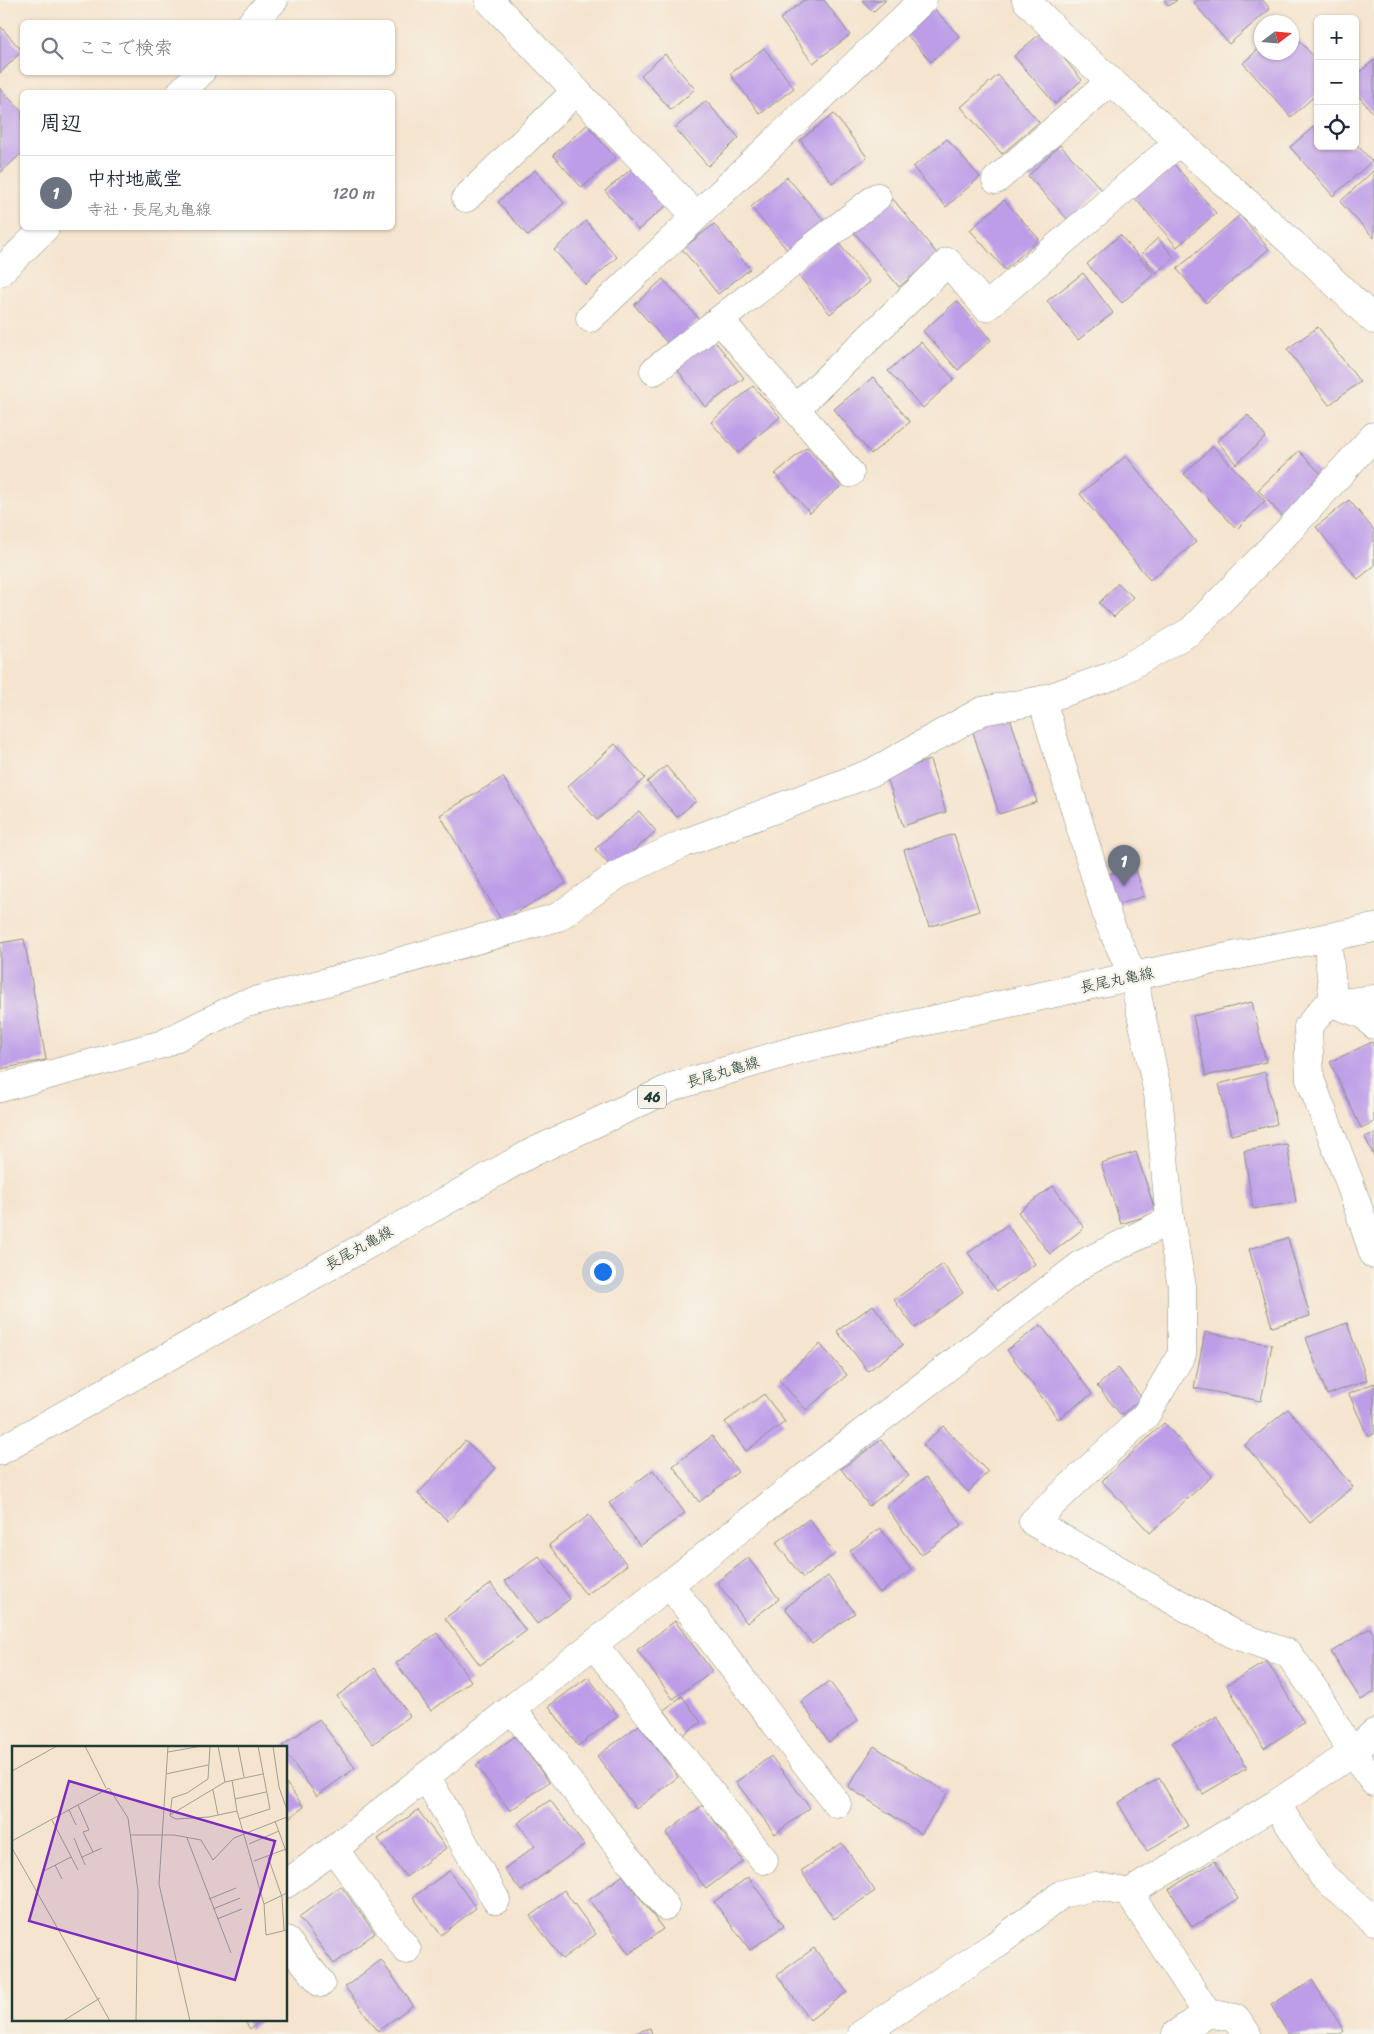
<!DOCTYPE html>
<html lang="ja">
<head>
<meta charset="utf-8">
<style>
  :root { --surface:#fff; --page:#f6f6f7; --text:#1f2937; --muted:#747a83; --line:#e0e1e3; --accent:#b45309 }
  body { margin:0; font-family:Sriracha,"Klee One",sans-serif; background:var(--page); color:var(--text) }
  .controls { position:absolute; right:15px; top:15px; display:grid; overflow:hidden; border-radius:8px; box-shadow:0 1px 4px #0004 }
  .controls button { width:45px; height:45px; display:grid; place-items:center; padding:0; border:0; border-bottom:1px solid var(--line); background:var(--surface); color:var(--text); font:25px sans-serif }
  .compass { position:absolute; left:1254px; top:15px; width:45px; height:45px; border-radius:50%; background:var(--surface); box-shadow:0 1px 4px #0004; rotate:74deg }
  .you { position:absolute; left:602px; top:1271px; width:18px; height:18px; margin:-12px; border:4px solid #fff; border-radius:50%; background:#1a73e8; box-shadow:0 0 0 8px #1a73e833 }
  .badge { display:grid; place-items:center; width:32px; height:32px; border-radius:50%; background:var(--accent); color:#fff; font-size:16px; font-weight:700 }
  .pin { position:absolute; translate:-50% -41px; filter:drop-shadow(0 1px 2px #0008) }
  .pin::after { content:''; position:absolute; top:26px; width:18px; height:15px; background:inherit; clip-path:polygon(0 0,100% 0,50% 100%) }
  .list { margin:0; padding:0; list-style:none }
  h2 { display:flex; justify-content:space-between; align-items:center; height:65px; margin:0; padding:0 20px; font-size:21px }
  h2 small { font-size:16px; font-weight:400; color:var(--muted) }
  .list li { display:grid; grid-template-columns:32px 1fr auto; gap:15px; align-items:center; box-sizing:border-box; height:75px; padding:0 20px; border-top:1px solid var(--line) }
  .list b { display:block; font-size:19px; white-space:nowrap }
  .list p { margin:0; font-size:16px; white-space:nowrap; color:var(--muted) }
  .list em { font-size:16px; font-style:normal; color:var(--muted) }
  .icon { flex:none; width:28px; height:28px; fill:none; stroke:currentColor; stroke-width:2; stroke-linecap:round; stroke-linejoin:round }
  .map { position:relative; flex:none; width:1374px; height:2034px; overflow:hidden }
  .search { position:absolute; background:var(--surface); box-shadow:0 1px 4px #0004; left:20px; top:20px; width:375px; height:55px; display:flex; align-items:center; gap:12px; box-sizing:border-box; padding:0 18px; border-radius:8px; color:var(--muted); font-size:19px }
  .panel { position:absolute; background:var(--surface); box-shadow:0 1px 4px #0004; left:20px; top:90px; width:375px; height:140px; border-radius:8px }
  .map>svg:first-child { display:block }
  .building { fill:#bd9de8 }
  .lines { fill:none; stroke-linecap:round; stroke-linejoin:round }
  .street-casing { stroke:#8a9081; stroke-width:29 }
  .primary-casing { stroke:#8a9081; stroke-width:29 }
  .street { stroke:#fff; stroke-width:28 }
  .primary { stroke:#fff; stroke-width:28 }
  .labels { text-anchor:middle; stroke-width:4.5; stroke-linejoin:round; paint-order:stroke }
  .shield { fill:#f7f3e8; stroke:#60746a; stroke-width:1 }
  .shield-label { font-size:14px; font-weight:bold; fill:#1f3d34 }
  .street-label { font-size:15px; fill:#1f3d34; stroke:#f7f3e8 }
  .inset-road { fill:none; stroke:#9fa190; stroke-width:1 }
  .view { fill:#7b2cbf; fill-opacity:0.15; stroke:#7b2cbf; stroke-width:2.5 }
  .inset-edge { fill:none; stroke:#1f3d34; stroke-width:2.5 }
</style>
</head>
<body>
<div class="map">
<svg width="1374" height="2034" viewBox="0 0 1374 2034">
  <rect width="100%" height="100%" fill="#f7f3e8"/>
  <filter id="ink" filterUnits="userSpaceOnUse"><feTurbulence type="fractalNoise" baseFrequency=".02" numOctaves="2"/><feDisplacementMap in="SourceGraphic" scale="10" xChannelSelector="R" yChannelSelector="G"/><feConvolveMatrix kernelMatrix="1 2 1 2 8 2 1 2 1" color-interpolation-filters="sRGB"/></filter>
  <filter id="wash" filterUnits="userSpaceOnUse"><feTurbulence type="fractalNoise" baseFrequency=".0096" numOctaves="4" result="noise"/><feDisplacementMap in="SourceGraphic" scale="20" xChannelSelector="R" yChannelSelector="G"/><feGaussianBlur stdDeviation="1.12" result="paint"/><feColorMatrix in="noise" values="0 0 0 0 0 0 0 0 0 0 0 0 0 0 0 0 0 1.4 0 .05"/><feComposite in="paint" operator="in"/></filter>
  <g filter="url(#wash)">
    <rect width="100%" height="100%" fill="#f5e4ce"/>
    <g id="blocks">
      <!-- building -->
      <g class="building">
        <path d="M804,0H824L850,35L813,63L780,19Z"/>
        <path d="M862,0H886L873,12Z"/>
        <path d="M1164,0H1177L1169,6Z"/>
        <path d="M1198,0H1263L1270,9L1229,44L1194,3Z"/>
        <path d="M930,4L959,36L931,62L902,29Z"/>
        <path d="M0,26L22,51L0,73Z"/>
        <path d="M1042,32L1082,80L1055,104L1014,56Z"/>
        <path d="M1292,32L1318,62V93L1291,117L1243,63L1262,46V52H1292Z"/>
        <path d="M764,48L794,88L760,114L730,74Z"/>
        <path d="M665,54L695,89L671,110L641,75Z"/>
        <path d="M1374,60V114L1355,92V76Z"/>
        <path d="M998,75L1039,122L1002,154L961,107Z"/>
        <path d="M0,88L22,112V153L0,173Z"/>
        <path d="M706,101L739,138L708,166L675,128Z"/>
        <path d="M834,114L867,157L832,183L800,140Z"/>
        <path d="M1318,123V146H1355V143L1372,161L1333,196L1290,147Z"/>
        <path d="M587,125L616,158L582,188L553,155Z"/>
        <path d="M947,139L980,177L946,207L913,167Z"/>
        <path d="M1060,145L1102,190L1069,221L1028,176Z"/>
        <path d="M1172,162L1216,213L1177,247L1133,196Z"/>
        <path d="M635,166L667,205L638,230L605,191Z"/>
        <path d="M535,170L564,203L528,236L498,202Z"/>
        <path d="M1374,170V238L1340,202Z"/>
        <path d="M787,177L825,222L789,252L751,207Z"/>
        <path d="M893,199L938,255L899,287L853,231Z"/>
        <path d="M1004,200L1039,239L1005,270L970,230Z"/>
        <path d="M1240,215L1269,249L1206,303L1177,269Z"/>
        <path d="M586,221L617,257L586,285L554,250Z"/>
        <path d="M714,224L750,269L718,294L682,249Z"/>
        <path d="M1120,235L1154,274L1122,303L1087,264Z"/>
        <path d="M1158,238L1174,257L1156,273L1141,254Z"/>
        <path d="M836,240L870,282L830,314L796,272Z"/>
        <path d="M1083,273L1113,313L1078,340L1047,301Z"/>
        <path d="M663,279L699,319L670,346L634,305Z"/>
        <path d="M957,301L991,340L958,370L923,331Z"/>
        <path d="M1318,327L1360,382L1329,405L1287,349Z"/>
        <path d="M713,339L744,378L705,407L676,368Z"/>
        <path d="M921,342L954,379L923,408L888,371Z"/>
        <path d="M873,377L910,422L871,454L834,409Z"/>
        <path d="M753,386L780,417L738,453L711,422Z"/>
        <path d="M1248,415L1266,437L1236,464L1217,441Z"/>
        <path d="M1213,446L1265,501L1237,529L1184,474Z"/>
        <path d="M807,447L841,486L810,513L775,474Z"/>
        <path d="M1299,451L1325,478L1283,517L1258,490Z"/>
        <path d="M1126,456L1196,542L1150,580L1080,494Z"/>
        <path d="M1349,500L1374,530V566L1358,579L1316,527Z"/>
        <path d="M1118,583L1133,597L1114,617L1099,603Z"/>
        <path d="M1009,714L1037,802L999,814L971,726Z"/>
        <path d="M615,744L645,778L597,820L567,787Z"/>
        <path d="M930,760L946,812L903,826L886,774Z"/>
        <path d="M666,766L696,801L677,817L647,782Z"/>
        <path d="M503,777L566,883L502,921L440,815Z"/>
        <path d="M639,811L656,831L613,869L595,849Z"/>
        <path d="M954,834L979,911L929,927L904,850Z"/>
        <path d="M1135,866L1144,896L1113,906L1104,875Z"/>
        <path d="M24,939L46,1060L0,1069V943Z"/>
        <path d="M1252,1002L1266,1062L1206,1076L1193,1016Z"/>
        <path d="M1372,1042L1374,1048V1122L1361,1128L1330,1062Z"/>
        <path d="M1265,1072L1277,1124L1231,1135L1219,1084Z"/>
        <path d="M1374,1133V1156L1365,1137Z"/>
        <path d="M1287,1144L1296,1202L1253,1209L1244,1151Z"/>
        <path d="M1136,1152L1156,1213L1121,1224L1101,1163Z"/>
        <path d="M1053,1186L1084,1228L1050,1254L1018,1212Z"/>
        <path d="M1007,1225L1035,1264L997,1291L968,1253Z"/>
        <path d="M1288,1238L1310,1316L1272,1327L1249,1249Z"/>
        <path d="M943,1264L963,1293L915,1328L894,1300Z"/>
        <path d="M873,1305L903,1345L868,1371L837,1331Z"/>
        <path d="M1347,1323L1367,1380L1327,1395L1306,1338Z"/>
        <path d="M1041,1325L1092,1394L1058,1419L1007,1350Z"/>
        <path d="M1205,1332L1272,1345L1261,1401L1194,1388Z"/>
        <path d="M820,1344L847,1375L806,1410L779,1380Z"/>
        <path d="M1118,1368L1142,1398L1121,1415L1097,1386Z"/>
        <path d="M1374,1383V1434L1368,1437L1349,1394Z"/>
        <path d="M764,1394L785,1422L746,1451L725,1422Z"/>
        <path d="M1288,1409L1353,1487L1310,1523L1245,1445Z"/>
        <path d="M1164,1423L1212,1476L1150,1533L1102,1481Z"/>
        <path d="M943,1426L988,1472L968,1492L923,1445Z"/>
        <path d="M712,1436L738,1472L699,1502L673,1466Z"/>
        <path d="M881,1440L909,1476L869,1506L841,1469Z"/>
        <path d="M465,1441L496,1468L448,1521L418,1494Z"/>
        <path d="M653,1470L685,1513L640,1546L609,1503Z"/>
        <path d="M926,1477L962,1525L921,1555L886,1507Z"/>
        <path d="M589,1515L627,1565L586,1595L549,1545Z"/>
        <path d="M809,1519L835,1554L803,1578L776,1543Z"/>
        <path d="M880,1528L911,1570L880,1593L850,1551Z"/>
        <path d="M539,1556L570,1599L537,1624L505,1581Z"/>
        <path d="M748,1558L779,1599L747,1623L717,1582Z"/>
        <path d="M828,1576L855,1613L812,1644L785,1608Z"/>
        <path d="M491,1584L526,1631L480,1665L445,1618Z"/>
        <path d="M675,1621L712,1671L673,1699L637,1650Z"/>
        <path d="M1370,1628L1374,1635V1692L1361,1700L1331,1652Z"/>
        <path d="M437,1633L471,1681L431,1711L396,1663Z"/>
        <path d="M1267,1661L1304,1723L1264,1748L1227,1685Z"/>
        <path d="M375,1668L410,1716L373,1744L337,1696Z"/>
        <path d="M588,1677L618,1716L578,1746L549,1706Z"/>
        <path d="M829,1681L858,1720L829,1742L801,1702Z"/>
        <path d="M682,1696L701,1722L683,1735L664,1710Z"/>
        <path d="M1217,1716L1247,1768L1203,1794L1172,1743Z"/>
        <path d="M319,1719L355,1768L317,1796L286,1753V1748L282,1746Z"/>
        <path d="M639,1725L678,1777L636,1809L597,1756Z"/>
        <path d="M515,1736L549,1782L510,1811L476,1765Z"/>
        <path d="M874,1746L947,1793L921,1834L848,1787Z"/>
        <path d="M771,1756L810,1808L775,1834L736,1782Z"/>
        <path d="M1159,1778L1188,1826L1147,1851L1118,1803Z"/>
        <path d="M286,1783L304,1807L286,1820Z"/>
        <path d="M550,1800L584,1845L521,1891L504,1869L535,1846L518,1823Z"/>
        <path d="M703,1805L743,1861L706,1889L666,1833Z"/>
        <path d="M418,1810L446,1848L406,1877L378,1839Z"/>
        <path d="M842,1843L875,1891L834,1919L801,1871Z"/>
        <path d="M1215,1861L1238,1899L1192,1927L1169,1889Z"/>
        <path d="M449,1871L476,1908L441,1935L413,1897Z"/>
        <path d="M623,1875L663,1929L629,1954L589,1900Z"/>
        <path d="M748,1877L784,1926L750,1950L714,1902Z"/>
        <path d="M341,1886L375,1933L334,1964L299,1917Z"/>
        <path d="M564,1890L596,1934L562,1959L530,1916Z"/>
        <path d="M814,1948L847,1992L810,2020L777,1975Z"/>
        <path d="M381,1960L413,2005L378,2031L345,1987Z"/>
        <path d="M1312,1980L1344,2031L1340,2034H1288L1271,2005Z"/>
        <path d="M244,2020H261L250,2029Z"/>
        <path d="M650,2028L652,2034H633Z"/>
      </g>
    </g>
  </g>
  <g filter="url(#ink)">
    <use href="#blocks" fill-opacity="0" stroke="#8a9081" stroke-width="1"/>
    <g class="lines">
      <!-- street casing -->
      <g class="street-casing">
        <g id="street">
          <path d="M489,0L696,216"/>
          <path d="M1026,0L1064,39L1311,260L1374,320"/>
          <path d="M252,22L274,0"/>
          <path d="M181,92L201,72"/>
          <path d="M996,180L1111,81"/>
          <path d="M466,198L576,91"/>
          <path d="M0,272L45,228"/>
          <path d="M590,318L923,0"/>
          <path d="M720,320L850,473"/>
          <path d="M654,371L877,197"/>
          <path d="M795,409L948,262L986,307L1179,142"/>
          <path d="M1042,700L1109,922L1133,976L1158,1094L1170,1220L1182,1286V1354L1145,1416L1033,1522L1235,1635L1288,1653L1316,1692L1352,1753L1374,1782"/>
          <path d="M1327,938L1334,1004L1365,1015L1374,1025"/>
          <path d="M1374,999L1334,1004L1324,1008L1308,1027L1310,1079L1349,1181L1374,1255"/>
          <path d="M0,1088L163,1044L243,1004L327,982L558,917L617,875L685,843L873,772L982,711L1042,700L1112,676L1191,631L1289,530L1374,436"/>
          <path d="M669,1584L837,1804"/>
          <path d="M594,1645L764,1860"/>
          <path d="M512,1709L665,1906"/>
          <path d="M426,1776L496,1900"/>
          <path d="M1276,1804L1323,1876L1374,1921"/>
          <path d="M334,1849L407,1950"/>
          <path d="M286,1884L334,1849L823,1463L1082,1264L1170,1220"/>
          <path d="M1129,1893L1207,2013L1236,2018L1247,2034"/>
          <path d="M286,1940L321,1983"/>
          <path d="M862,2034L994,1946L1062,1894L1096,1886L1129,1893L1276,1804L1352,1753L1374,1733"/>
          <path d="M1176,2034L1207,2013"/>
        </g>
      </g>
      <!-- primary casing -->
      <g class="primary-casing">
        <path id="primary" d="M0,1451L531,1153L675,1086L799,1049L1133,976L1374,928"/>
      </g>
      <!-- street -->
      <use href="#street" class="street"/>
      <!-- primary -->
      <use href="#primary" class="primary"/>
    </g>
  </g>
  <g class="labels">
    <!-- shield labels -->
    <rect class="shield" x="638" y="1085.5" width="28" height="23" rx="4"/>
    <g class="shield-label">
      <text x="652" y="1102">46</text>
    </g>
    <!-- street labels -->
    <g class="street-label">
      <text transform="translate(1117 980) rotate(-12)" y="5">長尾丸亀線</text>
      <text transform="translate(723 1072) rotate(-17)" y="5">長尾丸亀線</text>
      <text transform="translate(359 1248) rotate(-29)" y="5">長尾丸亀線</text>
    </g>
  </g>
  <!-- overview -->
  <g transform="translate(12 1746)">
    <rect width="275" height="275" fill="#f5e4ce"/>
    <path class="inset-road" d="M73,0L94,42M156,0L147,138L178,275M198,0L196,33L175,47L160,52L158,70L164,73L197,71L225,65M206,0L213,36M226,0L232,31M261,0L267,41L275,64M156,6L190,0M0,25L45,0M154,28L196,19M220,34L225,65L252,158L254,189L275,184M201,44L206,69M223,53L254,46M66,59L77,84L71,86L81,106M57,64L64,79M158,69L213,36L251,28M227,73L258,63L246,0M40,74L66,124M263,75L275,108M118,89H162L189,94L201,114L222,92L275,71M62,92L73,119M175,92L219,207M0,95L97,42L116,72L126,145L124,275M237,98L267,85M0,102L98,275M70,111L90,102M256,111L270,151L272,184M242,115L274,103M43,119L50,133M30,126L59,111M197,153L224,142M252,158L275,147M201,163L228,152M205,173L230,163M51,275L88,252"/>
    <path class="view" d="M57,35L263,95L223,234L17,175Z"/>
    <rect width="275" height="275" class="inset-edge"/>
  </g>
</svg>
<div class="controls">
<button>+</button>
<button>−</button>
<button><svg class="icon" aria-label="locate" viewBox="0 0 24 24"><circle cx="12" cy="12" r="6"/><path d="M12 2v4M12 18v4M2 12h4M18 12h4"/></svg></button>
</div>
<svg class="compass" viewBox="-18 -18 36 36"><path d="M0-13l5 13h-10z" fill="#e53935"/><path d="M0 13l5-13h-10z" fill="#747a83"/></svg>
<div class="you"></div>
<div class="pin badge" style="left:1124px;top:886px;background:#6b7280">1</div>
<div class="search"><svg class="icon" aria-label="search" viewBox="0 0 24 24"><circle cx="10" cy="10" r="6"/><path d="M15 15l6 6"/></svg>ここで検索</div>
<section class="panel">
<h2>周辺<small></small></h2>
<ul class="list">
<li><span class="badge" style="background:#6b7280">1</span><div><b>中村地蔵堂</b><p>寺社 · 長尾丸亀線</p></div><em>120 m</em></li>
</ul>
</section>
</div>
</body>
</html>
